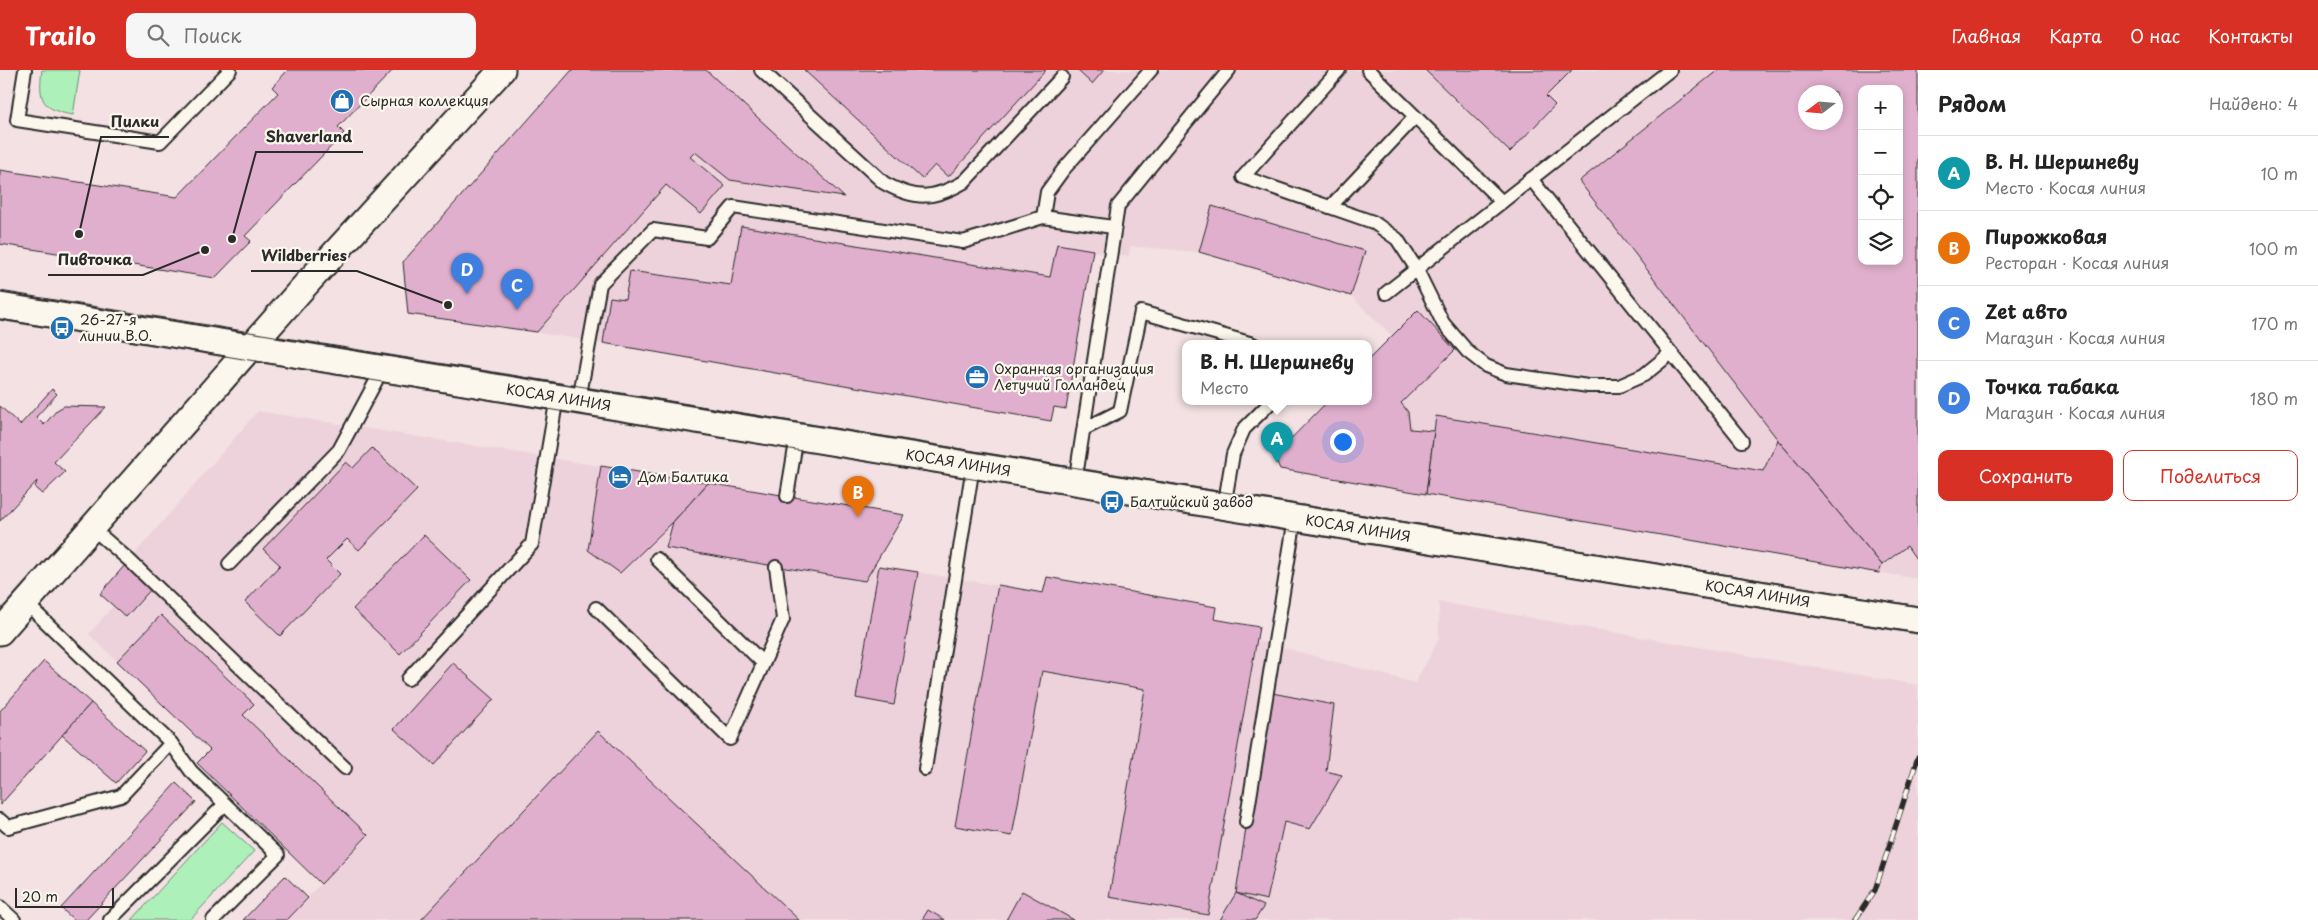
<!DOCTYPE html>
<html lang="ru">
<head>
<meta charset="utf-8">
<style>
  :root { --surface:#fff; --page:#f6f6f6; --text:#222; --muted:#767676; --line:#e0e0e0; --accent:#d93025 }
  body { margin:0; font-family:"Playpen Sans",sans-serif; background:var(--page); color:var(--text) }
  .controls { position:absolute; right:15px; top:15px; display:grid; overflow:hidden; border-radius:10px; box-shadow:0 2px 8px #0003 }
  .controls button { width:45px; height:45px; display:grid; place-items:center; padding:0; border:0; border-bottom:1px solid var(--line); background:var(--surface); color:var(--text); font:25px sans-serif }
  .compass { position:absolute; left:1798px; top:15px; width:45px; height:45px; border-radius:50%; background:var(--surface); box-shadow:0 2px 8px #0003; rotate:254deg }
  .scale { position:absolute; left:15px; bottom:12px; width:99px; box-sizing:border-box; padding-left:5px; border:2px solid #2b2b2b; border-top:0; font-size:14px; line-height:18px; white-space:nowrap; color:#2b2b2b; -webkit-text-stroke:4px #fbf7ec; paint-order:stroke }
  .you { position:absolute; left:1342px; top:371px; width:18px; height:18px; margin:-12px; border:4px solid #fff; border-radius:50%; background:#1a73e8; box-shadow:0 0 0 8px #1a73e833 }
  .badge { display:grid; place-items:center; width:32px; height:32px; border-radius:50%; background:var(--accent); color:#fff; font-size:16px; font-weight:700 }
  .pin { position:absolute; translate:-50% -41px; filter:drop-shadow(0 1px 2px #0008) }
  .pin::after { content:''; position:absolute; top:26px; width:18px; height:15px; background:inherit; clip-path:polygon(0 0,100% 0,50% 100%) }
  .popup { position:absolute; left:1182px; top:270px; width:190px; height:65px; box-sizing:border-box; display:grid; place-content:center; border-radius:10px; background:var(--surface); filter:drop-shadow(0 1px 4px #0005); font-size:16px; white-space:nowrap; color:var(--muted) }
  .popup b { font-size:19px; color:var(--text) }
  .popup::after { content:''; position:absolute; left:50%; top:100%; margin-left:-10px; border:10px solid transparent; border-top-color:var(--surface) }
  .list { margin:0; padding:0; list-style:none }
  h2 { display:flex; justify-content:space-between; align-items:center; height:65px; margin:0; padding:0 20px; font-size:21px }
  h2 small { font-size:16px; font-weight:400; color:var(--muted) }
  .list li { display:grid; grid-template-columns:32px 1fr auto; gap:15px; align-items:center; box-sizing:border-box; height:75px; padding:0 20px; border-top:1px solid var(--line) }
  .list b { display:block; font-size:19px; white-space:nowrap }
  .list p { margin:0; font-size:16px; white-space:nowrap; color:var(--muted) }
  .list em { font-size:16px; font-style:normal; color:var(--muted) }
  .actions { display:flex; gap:10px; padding:15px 20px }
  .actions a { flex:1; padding:11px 0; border:1px solid var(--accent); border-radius:10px; text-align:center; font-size:18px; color:var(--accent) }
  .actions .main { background:var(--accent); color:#fff }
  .icon { flex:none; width:28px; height:28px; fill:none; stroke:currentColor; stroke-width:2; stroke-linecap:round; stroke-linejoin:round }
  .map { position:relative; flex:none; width:1918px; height:850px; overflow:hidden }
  header { display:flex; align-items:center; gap:30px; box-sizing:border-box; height:70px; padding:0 25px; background:var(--accent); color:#fff }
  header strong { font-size:24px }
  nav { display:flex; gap:28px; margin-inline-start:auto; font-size:18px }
  .search { width:350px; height:45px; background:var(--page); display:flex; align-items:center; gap:12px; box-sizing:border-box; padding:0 18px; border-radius:10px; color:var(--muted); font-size:19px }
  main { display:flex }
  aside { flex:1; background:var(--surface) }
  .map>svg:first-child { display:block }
  .built { fill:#edd2dc; fill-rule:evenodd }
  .green { fill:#adf0ba; stroke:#6c8e72 }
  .building { fill:#e0afcd; stroke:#2b2b2b; fill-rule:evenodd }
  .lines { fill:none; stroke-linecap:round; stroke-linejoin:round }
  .lane-casing { stroke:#2b2b2b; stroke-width:16 }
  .street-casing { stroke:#2b2b2b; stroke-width:29 }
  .lane { stroke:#fbf7ec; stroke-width:12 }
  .street { stroke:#fbf7ec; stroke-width:25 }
  .tram { stroke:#2b2b2b; stroke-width:1 }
  .rail-casing { stroke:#2b2b2b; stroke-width:5.5 }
  .rail { stroke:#fbf7ec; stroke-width:4; stroke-dasharray:11; stroke-linecap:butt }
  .labels { text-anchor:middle; stroke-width:4.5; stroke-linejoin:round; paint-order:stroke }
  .poi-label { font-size:14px; fill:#2b2b2b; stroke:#fbf7ec; text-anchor:start }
  .street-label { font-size:14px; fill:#2b2b2b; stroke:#fbf7ec }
  .leader { fill:none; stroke:#2b2b2b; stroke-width:2 }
  .callout-dot { fill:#2b2b2b; stroke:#fbf7ec; stroke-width:2 }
  .callout-label { font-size:15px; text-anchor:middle; font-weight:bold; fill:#2b2b2b; stroke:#fbf7ec; stroke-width:4.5; stroke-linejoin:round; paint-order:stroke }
</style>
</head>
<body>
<header>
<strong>Trailo</strong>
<div class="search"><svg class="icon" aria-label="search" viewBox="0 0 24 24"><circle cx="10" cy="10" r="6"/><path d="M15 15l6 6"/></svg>Поиск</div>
<nav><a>Главная</a><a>Карта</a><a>О нас</a><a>Контакты</a></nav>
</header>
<main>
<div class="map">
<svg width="1918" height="850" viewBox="0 0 1918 850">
  <rect width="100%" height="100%" fill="#f3e1e3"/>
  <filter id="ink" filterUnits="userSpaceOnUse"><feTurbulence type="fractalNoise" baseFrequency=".02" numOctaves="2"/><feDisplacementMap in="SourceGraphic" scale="10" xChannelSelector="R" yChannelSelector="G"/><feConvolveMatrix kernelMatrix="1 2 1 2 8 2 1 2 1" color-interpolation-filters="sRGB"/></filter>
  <g filter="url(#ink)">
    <!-- built -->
    <g class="built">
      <path d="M572,0H1918V509L1280,399L1274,386L1327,332H1368L1392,266L1351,226L1199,182L1130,176L1129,186L1093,181L1066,339L1054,337L1051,351L572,268L408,244L403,192ZM1862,19H1899V191H1862ZM1806,22H1836V52H1806Z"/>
      <path d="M258,341L904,445L874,495L1043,523L1047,507L1216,537L1214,549L1259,557L1257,571L1415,613L1439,569V532L1918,615V850H287L321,813L197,693L210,680L89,564L113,536L100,524Z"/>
    </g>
    <!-- green -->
    <g class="green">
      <path d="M42,0H80L73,45C42,40 38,30 42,0Z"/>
      <path d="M222,752L254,781L190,850H132Z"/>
    </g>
    <!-- building -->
    <g class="building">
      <path d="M288,0H393L338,57L344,63L245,166L251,171L215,208L0,174V100L177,127L278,23L272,17Z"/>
      <path d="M572,0H706L844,127L730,110L695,82L690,87L725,116L701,144L666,115L537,262L408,244L403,192Z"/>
      <path d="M804,0H1046L948,107L935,95L922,109Z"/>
      <path d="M1077,0H1104L1092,14Z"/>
      <path d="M1425,0H1572L1546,26L1555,35L1510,82Z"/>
      <path d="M1718,0H1918V492L1907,476L1882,495L1778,370L1579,111ZM1862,19H1899V191H1862ZM1806,22H1836V52H1806Z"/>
      <path d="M1212,136L1365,181L1351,226L1199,182Z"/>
      <path d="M741,156L1050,207L1057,174L1093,180L1066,339L1054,337L1051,351L603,273L610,227L625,229L630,201L731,215Z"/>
      <path d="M1418,240L1455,280L1401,333L1408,342L1410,359L1434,361L1426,424L1280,399L1274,386L1327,332H1368V290Z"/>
      <path d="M52,319L57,324L36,347L44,355L57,340L64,336L106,337L54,392L65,402L42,424L35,418L37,411L0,451V336L20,355Z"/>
      <path d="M1436,346L1763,401L1778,370L1882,495L1879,503L1426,424Z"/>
      <path d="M372,378L417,420L359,480L347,469L326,490L340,504L280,566L245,532L280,495L263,479L346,392L353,398Z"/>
      <path d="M601,396L708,413L673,452L620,503L588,480Z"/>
      <path d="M708,413L904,445L865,511L666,478L673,452Z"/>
      <path d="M424,465L471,510L400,584L353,539Z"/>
      <path d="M125,495L152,518L126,547L100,524Z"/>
      <path d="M879,496L918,502L894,635L856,628Z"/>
      <path d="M1047,507L1216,537L1214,549L1259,557L1208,845L1109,827L1145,619L1042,601L1012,766L955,756L998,515L1043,523Z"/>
      <path d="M161,545L254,634L243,645L368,765L321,814L197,693L210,680L117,591Z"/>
      <path d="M44,591L91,633L0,735V641Z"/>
      <path d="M453,593L494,629L434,695L394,659Z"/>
      <path d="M1267,622L1334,635L1326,701L1342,705L1310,759L1284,752L1267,830L1236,823Z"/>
      <path d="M91,633L145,681L116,713L62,665Z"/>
      <path d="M598,661L799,850H421Z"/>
      <path d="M176,713L196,732L86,850H74L61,838Z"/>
      <path d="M285,806L308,828L287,850H243Z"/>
      <path d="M1022,821L1074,850H1006Z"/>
      <path d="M1236,823L1264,836L1255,850H1220Z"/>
      <path d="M928,840L945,850H922Z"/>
    </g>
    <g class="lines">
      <!-- lane casing -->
      <g class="lane-casing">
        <g id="lane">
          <path d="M25,0L17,50L160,72L230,0"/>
          <path d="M761,0L884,113C915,130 933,130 964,112L1062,7"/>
          <path d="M1339,0L1243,107L1373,152L1397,169L1416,198L1443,253L1468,282L1486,296L1506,304L1588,316H1619L1644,305L1671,283"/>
          <path d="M1368,0L1502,132"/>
          <path d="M1531,109L1742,371"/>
          <path d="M1330,137L1415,47"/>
          <path d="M1043,147L1047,122L1063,100L1151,0"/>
          <path d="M1386,223L1670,0"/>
          <path d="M579,330L600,214L653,160L707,168L733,137L963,172L1043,147L1113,157"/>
          <path d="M1084,359L1120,341L1141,242L1253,274"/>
          <path d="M1075,413L1118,136L1229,0"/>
          <path d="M787,426L797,366"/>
          <path d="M1224,437L1233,384L1244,359L1271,332"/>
          <path d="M92,458L129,490L345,698"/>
          <path d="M657,489L763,593"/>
          <path d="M229,494L339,380L383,298"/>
          <path d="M26,533L171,673L191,701L278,785L213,850"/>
          <path d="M596,538L730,669L783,549L776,497"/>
          <path d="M408,609L532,474L557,327"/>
          <path d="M925,699L973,396"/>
          <path d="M0,750L8,757L121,726L171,673"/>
          <path d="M1246,752L1295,448"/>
          <path d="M0,837L14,850"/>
          <path d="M110,850L225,734"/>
        </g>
      </g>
      <!-- street casing -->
      <g class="street-casing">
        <g id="street">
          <path id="s1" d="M0,236L1918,550"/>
          <path d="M0,562L300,221L502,0"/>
        </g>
      </g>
      <!-- lane -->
      <use href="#lane" class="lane"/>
      <!-- street -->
      <use href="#street" class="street"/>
      <!-- tram -->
      <g class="tram">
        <path d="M0,221L1918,536"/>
        <path d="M0,249L1112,432L1918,563"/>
      </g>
      <!-- rail casing -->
      <g class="rail-casing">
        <path id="rail" d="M1855,850L1875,820L1918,687"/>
      </g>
      <!-- rail -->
      <use href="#rail" class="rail"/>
    </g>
  </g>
  <!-- icons -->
  <defs>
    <g id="shop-disc" transform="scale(1.25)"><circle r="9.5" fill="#1f6fb2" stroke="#fbf7ec"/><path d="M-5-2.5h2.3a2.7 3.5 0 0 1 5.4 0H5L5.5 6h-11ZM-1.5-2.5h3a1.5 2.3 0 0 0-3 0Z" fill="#fff"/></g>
    <g id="bus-disc" transform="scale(1.25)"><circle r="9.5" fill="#1f6fb2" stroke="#fbf7ec"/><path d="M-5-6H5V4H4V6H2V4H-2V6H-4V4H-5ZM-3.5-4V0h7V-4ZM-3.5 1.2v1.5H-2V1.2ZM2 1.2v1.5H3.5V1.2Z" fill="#fff"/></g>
    <g id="office-disc" transform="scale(1.25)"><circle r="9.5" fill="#1f6fb2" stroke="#fbf7ec"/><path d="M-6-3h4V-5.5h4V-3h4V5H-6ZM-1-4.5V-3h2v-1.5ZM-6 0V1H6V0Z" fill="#fff"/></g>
    <g id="hotel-disc" transform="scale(1.25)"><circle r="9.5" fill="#1f6fb2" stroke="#fbf7ec"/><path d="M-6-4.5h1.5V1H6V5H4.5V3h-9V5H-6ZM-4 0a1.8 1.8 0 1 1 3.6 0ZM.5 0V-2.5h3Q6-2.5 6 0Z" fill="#fff"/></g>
  </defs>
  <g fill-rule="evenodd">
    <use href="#shop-disc" x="342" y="31"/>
    <use href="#bus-disc" x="62" y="258"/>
    <use href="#office-disc" x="977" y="307"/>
    <use href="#hotel-disc" x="620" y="407"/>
    <use href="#bus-disc" x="1112" y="432"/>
  </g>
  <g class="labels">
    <!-- poi labels -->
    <g class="poi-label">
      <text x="360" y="36">Сырная коллекция</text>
      <text x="80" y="255">26-27-я<tspan x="80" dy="16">линии В.О.</tspan></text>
      <text x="994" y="304">Охранная организация<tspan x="994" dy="16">Летучий Голландец</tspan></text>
      <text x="638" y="412">Дом Балтика</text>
      <text x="1130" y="437">Балтийский завод</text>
    </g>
    <!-- street labels -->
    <g class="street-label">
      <text dy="5" stroke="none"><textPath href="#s1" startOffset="566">КОСАЯ ЛИНИЯ</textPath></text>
      <text dy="5" stroke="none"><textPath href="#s1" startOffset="971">КОСАЯ ЛИНИЯ</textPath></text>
      <text dy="5" stroke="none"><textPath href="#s1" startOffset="1376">КОСАЯ ЛИНИЯ</textPath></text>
      <text dy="5" stroke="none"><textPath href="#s1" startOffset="1781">КОСАЯ ЛИНИЯ</textPath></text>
    </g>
  </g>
  <!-- callouts -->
  <path class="leader" d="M79 164L101 67H169M232 169L256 82H363M448 235L357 201H251M205 180L143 205H48"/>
  <g class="callout-dot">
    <circle cx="79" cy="164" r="5"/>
    <circle cx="232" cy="169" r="5"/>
    <circle cx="448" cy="235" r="5"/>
    <circle cx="205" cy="180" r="5"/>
  </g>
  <g class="callout-label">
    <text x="135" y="57">Пилки</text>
    <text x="309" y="72">Shaverland</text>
    <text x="304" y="191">Wildberries</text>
    <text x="95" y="195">Пивточка</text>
  </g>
</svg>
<div class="controls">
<button>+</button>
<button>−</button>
<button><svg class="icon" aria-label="locate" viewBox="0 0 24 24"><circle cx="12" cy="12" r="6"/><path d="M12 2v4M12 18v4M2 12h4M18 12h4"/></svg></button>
<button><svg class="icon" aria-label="layers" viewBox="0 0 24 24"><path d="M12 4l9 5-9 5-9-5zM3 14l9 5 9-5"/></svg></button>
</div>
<svg class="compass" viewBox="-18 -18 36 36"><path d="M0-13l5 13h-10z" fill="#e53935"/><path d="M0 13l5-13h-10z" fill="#767676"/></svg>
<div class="scale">20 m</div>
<div class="you"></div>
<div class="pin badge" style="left:1277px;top:393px;background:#0f9aa8">A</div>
<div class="popup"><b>В. Н. Шершневу</b>Место</div>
<div class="pin badge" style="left:858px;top:447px;background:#e8710a">B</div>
<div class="pin badge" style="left:517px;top:240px;background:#3f7fe0">C</div>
<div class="pin badge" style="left:467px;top:224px;background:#3f7fe0">D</div>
</div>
<aside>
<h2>Рядом<small>Найдено: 4</small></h2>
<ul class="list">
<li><span class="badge" style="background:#0f9aa8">A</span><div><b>В. Н. Шершневу</b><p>Место · Косая линия</p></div><em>10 m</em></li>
<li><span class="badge" style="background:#e8710a">B</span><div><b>Пирожковая</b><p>Ресторан · Косая линия</p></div><em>100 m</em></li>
<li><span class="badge" style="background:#3f7fe0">C</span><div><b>Zet авто</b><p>Магазин · Косая линия</p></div><em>170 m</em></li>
<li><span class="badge" style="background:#3f7fe0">D</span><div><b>Точка табака</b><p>Магазин · Косая линия</p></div><em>180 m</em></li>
</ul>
<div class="actions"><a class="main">Сохранить</a><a>Поделиться</a></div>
</aside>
</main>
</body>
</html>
